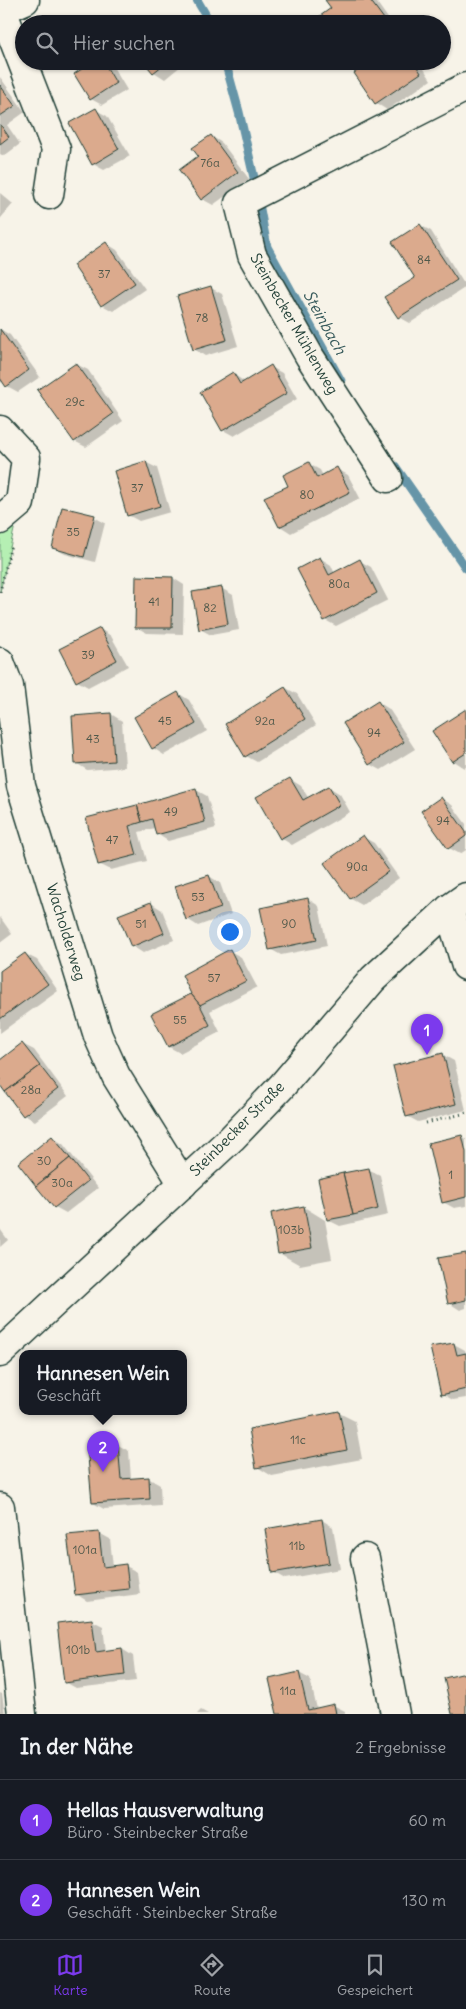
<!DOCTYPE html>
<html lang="de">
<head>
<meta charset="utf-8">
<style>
  :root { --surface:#171b24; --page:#242831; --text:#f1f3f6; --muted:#9ea1a6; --line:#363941; --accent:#7c3aed }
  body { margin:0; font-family:Delius,sans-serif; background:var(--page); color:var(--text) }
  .you { position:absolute; left:229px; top:931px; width:18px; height:18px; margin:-12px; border:4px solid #fff; border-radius:50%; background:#1a73e8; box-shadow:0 0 0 8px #1a73e833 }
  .badge { display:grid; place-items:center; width:32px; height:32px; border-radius:50%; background:var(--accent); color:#fff; font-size:16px; font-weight:700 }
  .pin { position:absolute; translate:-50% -41px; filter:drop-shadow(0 1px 2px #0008) }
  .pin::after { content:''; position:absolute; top:26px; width:18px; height:15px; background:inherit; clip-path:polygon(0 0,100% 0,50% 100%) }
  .popup { position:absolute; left:19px; top:1350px; width:168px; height:65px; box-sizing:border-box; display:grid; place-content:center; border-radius:10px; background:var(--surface); filter:drop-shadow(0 1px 4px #0005); font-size:16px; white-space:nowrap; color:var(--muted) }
  .popup b { font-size:19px; color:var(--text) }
  .popup::after { content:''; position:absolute; left:50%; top:100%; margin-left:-10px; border:10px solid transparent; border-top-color:var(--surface) }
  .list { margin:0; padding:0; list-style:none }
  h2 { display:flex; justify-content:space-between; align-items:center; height:65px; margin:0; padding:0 20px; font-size:21px }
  h2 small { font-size:16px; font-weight:400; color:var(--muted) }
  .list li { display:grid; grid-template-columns:32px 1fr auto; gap:15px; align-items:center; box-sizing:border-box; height:80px; padding:0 20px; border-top:1px solid var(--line) }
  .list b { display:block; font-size:19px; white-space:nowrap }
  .list p { margin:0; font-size:16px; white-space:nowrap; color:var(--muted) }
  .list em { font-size:16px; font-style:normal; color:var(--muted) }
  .icon { flex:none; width:28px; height:28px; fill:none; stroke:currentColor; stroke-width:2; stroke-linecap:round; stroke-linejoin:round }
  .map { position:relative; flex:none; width:466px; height:1714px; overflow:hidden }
  .search { position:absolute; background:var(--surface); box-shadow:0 1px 4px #0004; left:15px; right:15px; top:15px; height:55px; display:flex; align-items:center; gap:12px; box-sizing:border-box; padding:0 18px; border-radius:28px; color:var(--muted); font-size:19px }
  .sheet { height:225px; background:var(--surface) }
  nav { display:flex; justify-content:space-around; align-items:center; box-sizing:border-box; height:70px; border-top:1px solid var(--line); background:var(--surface); font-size:14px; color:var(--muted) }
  nav a { display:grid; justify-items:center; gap:2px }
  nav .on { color:var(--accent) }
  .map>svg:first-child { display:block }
  .green { fill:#b5efb3; stroke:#6a9674 }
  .shadow { fill:#0003 }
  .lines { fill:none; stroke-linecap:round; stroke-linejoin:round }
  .stream { stroke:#6695a8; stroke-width:9 }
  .building { fill:#dbaa8d; stroke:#1f3d34 }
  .minor-casing { stroke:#1f3d34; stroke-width:31 }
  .path { stroke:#1f3d34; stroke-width:3; stroke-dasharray:1 4; stroke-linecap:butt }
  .minor { stroke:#f7f3e8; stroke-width:28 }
  .labels { text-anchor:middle; stroke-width:4; stroke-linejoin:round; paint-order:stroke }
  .number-label { font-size:12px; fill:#4e584a }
  .street-label { font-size:15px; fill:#1f3d34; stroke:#f7f3e8 }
  .water-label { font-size:16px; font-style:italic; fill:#375a5b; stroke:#f7f3e8 }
</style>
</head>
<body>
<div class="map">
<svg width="466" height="1714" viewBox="0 0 466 1714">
  <rect width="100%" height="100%" fill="#f7f3e8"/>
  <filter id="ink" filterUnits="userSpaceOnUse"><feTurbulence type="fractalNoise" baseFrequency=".02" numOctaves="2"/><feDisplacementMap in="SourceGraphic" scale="10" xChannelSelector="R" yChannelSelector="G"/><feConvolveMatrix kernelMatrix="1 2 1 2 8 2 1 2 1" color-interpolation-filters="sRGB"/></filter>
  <g filter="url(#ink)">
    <!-- green -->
    <path class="green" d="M20,503L0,592V520Z"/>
    <!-- shadow -->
    <g class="shadow">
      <path d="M326,0H375L392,24H320L332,9Z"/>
      <path d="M155,18L165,24H148Z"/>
      <path d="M97,61H105L112,65L127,90L102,105L91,99Z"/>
      <path d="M145,61H187L165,79L154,72Z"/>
      <path d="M374,61H419L431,80L387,110L376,103L356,73Z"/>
      <path d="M0,77L25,112L7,125L20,144L4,156L0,154Z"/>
      <path d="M96,110L107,116L130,156L104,170L93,164Z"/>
      <path d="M211,136L222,143L249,179L213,205L202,199L200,157Z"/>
      <path d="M0,193L13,204L0,219Z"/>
      <path d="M420,225L431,231L466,287L410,323L399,317L417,278Z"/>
      <path d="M106,243L117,250L145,289L113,311L102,305Z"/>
      <path d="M211,288L222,294L238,346L205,356L194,349Z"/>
      <path d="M0,329L10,335L40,377L18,392L7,386L3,381L0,383Z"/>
      <path d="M76,364L88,370L123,421L86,447L74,441Z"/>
      <path d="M271,367L282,373L297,399L234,436L223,430L233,374L245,382Z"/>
      <path d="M145,462L157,468L170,512L139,521L128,515Z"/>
      <path d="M309,464L320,470L323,476L337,469L348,475L360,498L291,533L280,526L289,486Z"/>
      <path d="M94,517L105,523L95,562L65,554L54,548Z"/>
      <path d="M320,558L331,565L335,574L360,561L371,567L388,600L336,626L325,620Z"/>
      <path d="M137,577L173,578L184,585L183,634L147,633L136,627Z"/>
      <path d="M221,588L233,595L239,630L211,635L200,629Z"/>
      <path d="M100,629L111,636L128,666L88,687L77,681Z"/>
      <path d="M286,688L297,694L316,725L257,762L246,756Z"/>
      <path d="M178,693L189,700L207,731L164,755L153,748Z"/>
      <path d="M378,702L389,709L415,749L381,770L370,764Z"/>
      <path d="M466,710V767L464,768L453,761Z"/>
      <path d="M111,714L122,721L125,767L87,770L76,763Z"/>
      <path d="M290,779L301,786L309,799L329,787L340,794L350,812L292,845L281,838Z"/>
      <path d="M196,790L207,796L216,828L168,841L157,834L155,828L139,832L147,861L111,870L99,864L87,819Z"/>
      <path d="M441,798L452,805L466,824V850L460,854L449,848Z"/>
      <path d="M363,837L374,843L399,878L362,905L351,899L326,864Z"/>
      <path d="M209,876L220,883L231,914L198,926L187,919Z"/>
      <path d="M308,899L319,906L327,946L281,955L270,949Z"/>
      <path d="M151,903L162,910L174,940L143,953L132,946Z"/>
      <path d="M0,917L12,934L0,943Z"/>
      <path d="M230,951L241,957L257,987L210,1011L220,1032L180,1053L169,1047L152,1015L193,994Z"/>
      <path d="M25,954L37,960L58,991L0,1033V972Z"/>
      <path d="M22,1044L34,1050L68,1096L35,1121L24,1115L0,1083V1061Z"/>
      <path d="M443,1055L454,1061L466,1110L418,1122L407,1116Z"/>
      <path d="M462,1136L466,1139V1206L454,1208L443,1202Z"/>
      <path d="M52,1137L63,1144L98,1188L66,1213L55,1207Z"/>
      <path d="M368,1169L380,1175L388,1215L340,1226L328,1220Z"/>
      <path d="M304,1207L325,1220L332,1259L300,1265L279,1253Z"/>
      <path d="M0,1229L8,1240L0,1247Z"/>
      <path d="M466,1254V1308L460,1310L449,1303Z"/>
      <path d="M454,1344L465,1350L466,1353V1398L453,1400L442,1394L432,1348Z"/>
      <path d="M339,1413L355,1421L362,1459L272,1476L257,1467Z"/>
      <path d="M118,1445L129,1451L131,1479L148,1478L160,1485L161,1505L104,1509L93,1503Z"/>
      <path d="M322,1520L333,1527L340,1569L285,1579L273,1572Z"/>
      <path d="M99,1533L110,1539L113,1567L126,1566L137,1572L140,1594L87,1601L76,1594Z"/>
      <path d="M91,1620L103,1626L106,1652L122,1649L133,1656L136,1681L76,1688L65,1682Z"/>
      <path d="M299,1673L310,1679L317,1709L333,1705L345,1711V1714H278Z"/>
      <path d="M0,1693L2,1694L5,1714H0Z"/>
      <path d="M201,1710L208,1714H197Z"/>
    </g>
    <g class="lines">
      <!-- stream -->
      <g class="stream">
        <path d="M197,0L211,24"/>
        <path d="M225,61L239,112L255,182L267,247L341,381"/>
        <path d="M395,466L466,568"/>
      </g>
    </g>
    <!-- building -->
    <g class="building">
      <path d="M325,0H370L384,19L377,24H319L316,19L331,8Z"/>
      <path d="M94,61H103L116,83L90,100L74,74Z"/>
      <path d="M143,61H168L153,73Z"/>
      <path d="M372,61H413L421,73L375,104L354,73Z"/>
      <path d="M0,85L15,106L0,116Z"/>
      <path d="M96,108L119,149L92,165L69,123Z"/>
      <path d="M0,124L9,137L0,144Z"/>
      <path d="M211,135L238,172L201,200L179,170L198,156L192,148Z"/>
      <path d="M420,224L457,280L398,318L384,297L415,278L392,242Z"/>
      <path d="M106,242L135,283L101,306L73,265Z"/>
      <path d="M211,286L227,340L193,350L177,296Z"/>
      <path d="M0,329L29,370L6,387L0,378Z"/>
      <path d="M76,363L113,414L74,442L37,390Z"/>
      <path d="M271,365L287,393L222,431L200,392L233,372L240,384Z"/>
      <path d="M146,461L160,506L127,516L114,471Z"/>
      <path d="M309,462L317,478L337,467L350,492L279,527L264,497L288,486L283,475Z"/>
      <path d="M62,507L95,515L84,557L52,548Z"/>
      <path d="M320,557L329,575L360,559L377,593L324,621L297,569Z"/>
      <path d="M136,576L173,577L172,628H135Z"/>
      <path d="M222,587L228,624L199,630L192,592Z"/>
      <path d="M100,628L117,660L76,682L59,649Z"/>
      <path d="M285,687L305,719L245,757L225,724Z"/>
      <path d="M178,692L196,724L152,749L134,717Z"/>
      <path d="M378,701L404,742L369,765L343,723Z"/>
      <path d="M466,709V753L452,762L432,731Z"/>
      <path d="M111,713L114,761L75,764L72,716Z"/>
      <path d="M290,778L303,800L329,786L340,805L280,839L256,797Z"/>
      <path d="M196,788L205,822L156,835L152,819L142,822L137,805Z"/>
      <path d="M441,797L466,832V836L448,849L421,811Z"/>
      <path d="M137,805L142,822L129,826L137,855L98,865L86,818Z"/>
      <path d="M363,835L389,871L350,899L324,863Z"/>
      <path d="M209,875L221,908L186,920L175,886Z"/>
      <path d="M308,898L317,940L269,950L260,908Z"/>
      <path d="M151,902L164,933L131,947L118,915Z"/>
      <path d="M230,949L246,981L200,1005L191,994L182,975Z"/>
      <path d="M25,953L48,984L0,1019V971Z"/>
      <path d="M191,994L200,1005L210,1025L168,1047L151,1014Z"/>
      <path d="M22,1043L40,1066L5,1092L0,1085V1060Z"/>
      <path d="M443,1053L456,1104L406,1117L393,1066Z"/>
      <path d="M40,1066L58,1089L23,1116L5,1092Z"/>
      <path d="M462,1135L466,1152V1197L442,1203L428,1143Z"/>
      <path d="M52,1136L70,1158L36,1186L18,1163Z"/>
      <path d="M70,1158L88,1181L54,1208L36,1186Z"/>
      <path d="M369,1168L378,1209L353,1215L343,1173Z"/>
      <path d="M343,1173L353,1215L327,1220L318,1179Z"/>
      <path d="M304,1206L312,1248L278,1254L271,1213Z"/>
      <path d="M466,1253V1300L448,1304L438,1258Z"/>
      <path d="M454,1343L457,1355L466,1353V1389L441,1395L430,1347Z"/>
      <path d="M339,1411L347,1450L256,1468L249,1429Z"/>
      <path d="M118,1444L121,1479L149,1477L150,1499L92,1503L87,1446Z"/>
      <path d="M322,1519L329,1563L272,1573L265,1529Z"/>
      <path d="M99,1532L103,1567L126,1564L129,1589L75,1595L67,1535Z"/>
      <path d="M92,1619L96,1652L122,1648L125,1675L64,1683L57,1623Z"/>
      <path d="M299,1672L308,1710L334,1704L336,1714H277L269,1679Z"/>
      <path d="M466,1673V1714H452L444,1678Z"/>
    </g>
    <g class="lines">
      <!-- minor casing -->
      <g class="minor-casing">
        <g id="minor">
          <path d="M2,10L56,149L49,195"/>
          <path d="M0,11L25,0"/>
          <path d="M0,430L26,458L20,503L0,520"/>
          <path d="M388,478L310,357L252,255L239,203L466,87"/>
          <path d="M0,662L9,686L21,786L98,1036L116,1076L183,1184"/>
          <path d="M449,909L466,966"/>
          <path d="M0,1353L232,1138L281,1087L373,979L449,909L466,897"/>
          <path d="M0,1507L22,1714"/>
          <path d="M365,1558L395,1714"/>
        </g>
      </g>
      <!-- path -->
      <g class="path">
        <path d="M0,592L11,545"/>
        <path d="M426,1123L466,1113"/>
      </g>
      <!-- minor -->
      <use href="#minor" class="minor"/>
    </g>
  </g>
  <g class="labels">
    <!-- number labels -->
    <g class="number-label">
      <text x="210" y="167">76a</text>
      <text x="424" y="264">84</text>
      <text x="104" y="278">37</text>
      <text x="202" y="322">78</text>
      <text x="75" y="406">29c</text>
      <text x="137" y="492">37</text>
      <text x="307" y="499">80</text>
      <text x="73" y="536">35</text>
      <text x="339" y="588">80a</text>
      <text x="154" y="606">41</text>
      <text x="210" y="612">82</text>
      <text x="88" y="659">39</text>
      <text x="165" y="725">45</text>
      <text x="265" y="725">92a</text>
      <text x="374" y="737">94</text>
      <text x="93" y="743">43</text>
      <text x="171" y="816">49</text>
      <text x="443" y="825">94</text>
      <text x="112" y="844">47</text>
      <text x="357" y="871">90a</text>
      <text x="198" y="901">53</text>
      <text x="141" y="928">51</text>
      <text x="289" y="928">90</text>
      <text x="214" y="982">57</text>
      <text x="180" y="1024">55</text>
      <text x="31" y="1094">28a</text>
      <text x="44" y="1165">30</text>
      <text x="451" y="1179">1</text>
      <text x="62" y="1187">30a</text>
      <text x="291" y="1234">103b</text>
      <text x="298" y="1444">11c</text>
      <text x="297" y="1550">11b</text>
      <text x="85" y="1554">101a</text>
      <text x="78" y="1654">101b</text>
      <text x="288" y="1695">11a</text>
    </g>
    <!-- street labels -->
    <g class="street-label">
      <text transform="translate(294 324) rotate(60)" y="5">Steinbecker Mühlenweg</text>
      <text transform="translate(66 932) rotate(73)" y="5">Wacholderweg</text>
      <text transform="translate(237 1129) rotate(-45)" y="5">Steinbecker Straße</text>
    </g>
    <!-- water labels -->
    <g class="water-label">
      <text transform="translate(325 322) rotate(61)" y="6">Steinbach</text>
    </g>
  </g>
</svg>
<div class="you"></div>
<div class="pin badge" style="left:427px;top:1055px">1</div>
<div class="pin badge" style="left:103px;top:1472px">2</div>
<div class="popup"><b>Hannesen Wein</b>Geschäft</div>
<div class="search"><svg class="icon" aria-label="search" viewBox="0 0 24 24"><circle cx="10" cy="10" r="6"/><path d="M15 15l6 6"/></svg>Hier suchen</div>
</div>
<section class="sheet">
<h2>In der Nähe<small>2 Ergebnisse</small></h2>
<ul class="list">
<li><span class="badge">1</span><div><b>Hellas Hausverwaltung</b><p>Büro · Steinbecker Straße</p></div><em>60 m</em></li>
<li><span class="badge">2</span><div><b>Hannesen Wein</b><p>Geschäft · Steinbecker Straße</p></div><em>130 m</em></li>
</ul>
</section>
<nav>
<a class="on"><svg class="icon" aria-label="map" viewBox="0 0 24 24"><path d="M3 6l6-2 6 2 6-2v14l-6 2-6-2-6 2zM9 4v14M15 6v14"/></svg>Karte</a>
<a><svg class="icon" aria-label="directions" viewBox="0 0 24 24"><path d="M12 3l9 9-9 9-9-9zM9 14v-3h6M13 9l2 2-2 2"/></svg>Route</a>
<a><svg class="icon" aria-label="saved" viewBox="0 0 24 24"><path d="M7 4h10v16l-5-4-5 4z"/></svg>Gespeichert</a>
</nav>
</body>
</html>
